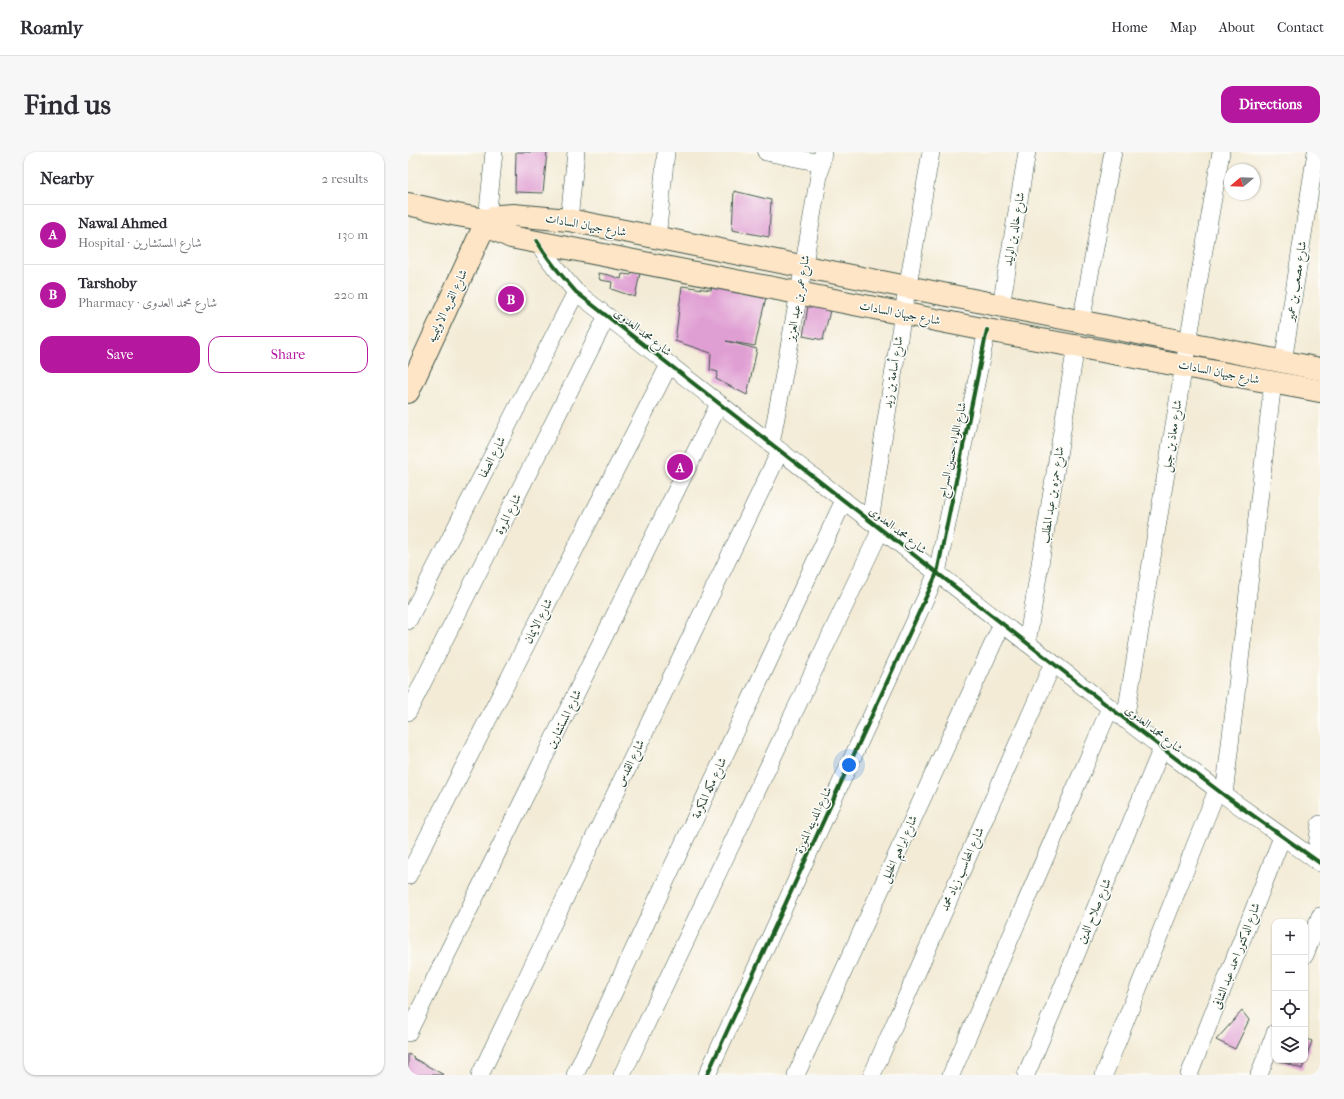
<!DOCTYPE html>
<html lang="en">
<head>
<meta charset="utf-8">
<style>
  :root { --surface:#fff; --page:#f7f7f7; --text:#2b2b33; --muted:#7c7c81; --line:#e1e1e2; --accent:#b5179e }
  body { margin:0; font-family:"IM FELL French Canon",Amiri,serif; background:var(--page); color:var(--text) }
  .controls { position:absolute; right:12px; bottom:12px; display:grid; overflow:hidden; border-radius:8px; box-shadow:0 1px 3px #0004 }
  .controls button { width:36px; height:36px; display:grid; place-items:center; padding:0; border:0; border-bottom:1px solid var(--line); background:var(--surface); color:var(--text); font:20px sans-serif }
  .compass { position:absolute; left:816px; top:12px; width:36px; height:36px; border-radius:50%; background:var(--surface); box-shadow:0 1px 3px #0004; rotate:251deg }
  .you { position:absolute; left:441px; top:613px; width:14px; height:14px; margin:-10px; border:3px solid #fff; border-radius:50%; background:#1a73e8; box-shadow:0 0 0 6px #1a73e833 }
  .badge { display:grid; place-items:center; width:26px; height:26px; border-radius:50%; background:var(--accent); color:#fff; font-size:13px; font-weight:700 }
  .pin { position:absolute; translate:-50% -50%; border:2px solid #fff; box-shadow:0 1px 4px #0006 }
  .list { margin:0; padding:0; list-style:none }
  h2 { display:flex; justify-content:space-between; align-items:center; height:52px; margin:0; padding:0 16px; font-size:17px }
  h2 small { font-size:13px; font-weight:400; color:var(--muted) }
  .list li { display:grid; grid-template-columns:26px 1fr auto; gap:12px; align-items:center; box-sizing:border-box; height:60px; padding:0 16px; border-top:1px solid var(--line) }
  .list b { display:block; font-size:15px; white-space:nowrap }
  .list p { margin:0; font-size:13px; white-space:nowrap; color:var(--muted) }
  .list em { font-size:13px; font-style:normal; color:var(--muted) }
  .actions { display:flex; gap:8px; padding:12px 16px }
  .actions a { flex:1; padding:9px 0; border:1px solid var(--accent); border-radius:12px; text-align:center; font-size:14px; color:var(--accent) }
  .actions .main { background:var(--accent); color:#fff }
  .icon { flex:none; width:22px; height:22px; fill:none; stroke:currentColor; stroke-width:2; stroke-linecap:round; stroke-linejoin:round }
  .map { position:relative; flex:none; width:912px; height:923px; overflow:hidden; border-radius:12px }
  header { display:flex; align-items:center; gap:24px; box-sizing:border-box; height:56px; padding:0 20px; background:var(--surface); border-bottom:1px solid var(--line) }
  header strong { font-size:19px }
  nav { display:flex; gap:22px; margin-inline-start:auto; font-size:14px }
  .intro { display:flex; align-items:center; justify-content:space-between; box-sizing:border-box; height:96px; padding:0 24px }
  h1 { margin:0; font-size:28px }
  .button { padding:10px 18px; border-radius:12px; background:var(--accent); color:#fff; font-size:14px; font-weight:700 }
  main { display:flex; gap:24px; padding:0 24px }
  aside { flex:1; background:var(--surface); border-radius:12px; box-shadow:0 1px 3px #0004 }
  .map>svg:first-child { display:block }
  .building { fill:#e09fd3 }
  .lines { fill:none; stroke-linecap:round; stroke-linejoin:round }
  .street-casing { stroke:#3f574c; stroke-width:18 }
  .secondary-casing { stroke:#3f574c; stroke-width:24 }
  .street { stroke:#fff; stroke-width:17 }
  .secondary { stroke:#fee5c5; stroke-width:22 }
  .cycleway-casing { stroke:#fdfcf7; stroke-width:6 }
  .cycleway { stroke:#1b5e20; stroke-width:4 }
  .labels { text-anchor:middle; stroke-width:3; stroke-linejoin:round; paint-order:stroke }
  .street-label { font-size:12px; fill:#1f3d34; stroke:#fdfcf7 }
</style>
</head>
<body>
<header>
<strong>Roamly</strong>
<nav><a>Home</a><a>Map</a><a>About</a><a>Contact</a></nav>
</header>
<div class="intro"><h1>Find us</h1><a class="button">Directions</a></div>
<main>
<aside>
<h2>Nearby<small>2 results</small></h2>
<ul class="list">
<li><span class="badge">A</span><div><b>Nawal Ahmed</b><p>Hospital · شارع المستشارين</p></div><em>130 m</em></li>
<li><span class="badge">B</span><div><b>Tarshoby</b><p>Pharmacy · شارع محمد العدوى</p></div><em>220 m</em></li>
</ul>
<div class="actions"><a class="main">Save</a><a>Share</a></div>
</aside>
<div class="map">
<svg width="912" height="923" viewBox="0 0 912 923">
  <rect width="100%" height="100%" fill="#fdfcf7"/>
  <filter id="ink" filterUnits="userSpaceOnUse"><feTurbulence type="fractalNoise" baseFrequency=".025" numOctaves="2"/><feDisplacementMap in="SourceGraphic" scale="8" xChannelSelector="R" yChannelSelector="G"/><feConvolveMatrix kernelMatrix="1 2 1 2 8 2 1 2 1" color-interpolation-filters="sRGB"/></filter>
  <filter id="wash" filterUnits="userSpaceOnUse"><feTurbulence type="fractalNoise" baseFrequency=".012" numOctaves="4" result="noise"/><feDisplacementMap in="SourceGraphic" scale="16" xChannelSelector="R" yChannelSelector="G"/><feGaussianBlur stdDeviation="0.9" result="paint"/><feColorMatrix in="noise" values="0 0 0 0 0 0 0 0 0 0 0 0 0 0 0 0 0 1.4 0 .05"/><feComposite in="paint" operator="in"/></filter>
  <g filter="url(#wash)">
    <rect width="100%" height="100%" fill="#f3ebd6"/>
    <g id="blocks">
      <!-- building -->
      <g class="building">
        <path d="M108,0H139L135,41L107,40Z"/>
        <path d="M326,39L363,48L361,85L324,78Z"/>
        <path d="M224,118L232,121L227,145L203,137L204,130L192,128L190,122V121L201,123L213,127L214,122L223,123Z"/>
        <path d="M307,128L329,132L330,141L358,145L347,194L318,189L349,197L339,243L308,227L310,220L302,218L303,201L267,189L274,134L303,138Z"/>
        <path d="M401,148L424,150L415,188L395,184Z"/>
        <path d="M834,859L841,868L827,897L808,888Z"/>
        <path d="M897,886L904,889L894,917L872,909L873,908H897Z"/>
        <path d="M0,902L6,905L5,906L36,923H0Z"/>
      </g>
    </g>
  </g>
  <g filter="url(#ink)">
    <use href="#blocks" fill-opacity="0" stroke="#3f574c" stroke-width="1"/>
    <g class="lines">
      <!-- street casing -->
      <g class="street-casing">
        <g id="street">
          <path d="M358,0L413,11"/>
          <path d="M79,68L86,0"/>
          <path d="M161,68L168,0"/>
          <path d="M249,86L258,0"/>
          <path d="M129,89C140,108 154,124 168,140L754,596L816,643L912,711"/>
          <path d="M593,154L619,0"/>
          <path d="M673,170L705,0"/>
          <path d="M875,210L908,0"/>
          <path d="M363,292L391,141L415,0"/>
          <path d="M462,369L495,161L523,0"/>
          <path d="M0,469L168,140"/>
          <path d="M619,491L668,194"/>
          <path d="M0,560L199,164"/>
          <path d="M717,568L776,213L813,0"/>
          <path d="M816,643L865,230"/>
          <path d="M907,708L912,672"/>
          <path d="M0,724L261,213"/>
          <path d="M897,803L912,764"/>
          <path d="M0,881L311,252"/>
          <path d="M72,923L372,299"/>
          <path d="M167,923L436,348"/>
          <path d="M214,923L473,377"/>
          <path d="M299,923L529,421L579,178"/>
          <path d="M388,923L594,472"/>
          <path d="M464,923L645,511"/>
          <path d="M543,923L702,556"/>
          <path d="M618,923L754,596"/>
          <path d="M696,923L809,638"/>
          <path d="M781,923L874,685"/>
          <path d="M851,923L867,881"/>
        </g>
      </g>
      <!-- secondary casing -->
      <g class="secondary-casing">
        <g id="secondary">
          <path d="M0,52L49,63L79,68L91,64L105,63L161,68L912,217"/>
          <path d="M0,240L79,68L88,78L103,85L579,178L912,239"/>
        </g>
      </g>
      <!-- street -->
      <use href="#street" class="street"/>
      <!-- secondary -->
      <use href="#secondary" class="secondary"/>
      <!-- cycleway casing -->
      <g class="cycleway-casing">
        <g id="cycleway">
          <path d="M129,89C140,108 154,124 168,140L754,596L816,643L912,711"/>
          <path d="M299,923L529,421L579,178"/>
        </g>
      </g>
      <!-- cycleway -->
      <use href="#cycleway" class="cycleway"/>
    </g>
  </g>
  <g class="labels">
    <!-- street labels -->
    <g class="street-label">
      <text transform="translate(178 73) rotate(10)" y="4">شارع جيهان السادات</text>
      <text transform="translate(606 77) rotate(-80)" y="4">شارع خالد بن الوليد</text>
      <text transform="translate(888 129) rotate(-81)" y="4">شارع مصعب بن عمير</text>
      <text transform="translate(390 146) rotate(-80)" y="4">شارع عمر بن عبد العزيز</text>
      <text transform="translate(39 154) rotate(-65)" y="4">شارع القريه الاوليمبيه</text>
      <text transform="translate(492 161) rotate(11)" y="4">شارع جيهان السادات</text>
      <text transform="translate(235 180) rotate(38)" y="4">شارع محمد العدوى</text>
      <text transform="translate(485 220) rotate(-81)" y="4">شارع أسامة بن زيد</text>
      <text transform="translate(811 220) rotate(11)" y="4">شارع جيهان السادات</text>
      <text transform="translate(764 284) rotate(-81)" y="4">شارع معاذ بن جبل</text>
      <text transform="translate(544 298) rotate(-78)" y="4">شارع اللواء حسين السراج</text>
      <text transform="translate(84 305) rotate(-63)" y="4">شارع الصفا</text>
      <text transform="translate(644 343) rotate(-81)" y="4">شارع حمزه بن عبد المطلب</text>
      <text transform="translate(100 362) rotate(-63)" y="4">شارع المروة</text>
      <text transform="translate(490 378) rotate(38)" y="4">شارع محمد العدوى</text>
      <text transform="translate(130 469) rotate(-63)" y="4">شارع الايمان</text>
      <text transform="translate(156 567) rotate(-64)" y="4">شارع المستشارين</text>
      <text transform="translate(746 577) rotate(38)" y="4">شارع محمد العدوى</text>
      <text transform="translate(222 611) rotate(-64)" y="4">شارع القدس</text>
      <text transform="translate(301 636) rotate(-65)" y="4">شارع مكه المكرمة</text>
      <text transform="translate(405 668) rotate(-65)" y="4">شارع المدينه المنورة</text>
      <text transform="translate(491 697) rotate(-66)" y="4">شارع ابراهيم الخليل</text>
      <text transform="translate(554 717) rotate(-66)" y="4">شارع المحاسب زياد محمد</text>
      <text transform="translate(686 759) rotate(-67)" y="4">شارع صلاح الدين</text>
      <text transform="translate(828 804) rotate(-69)" y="4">شارع الدكتور احمد عبد الشافى</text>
    </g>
  </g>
</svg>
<div class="controls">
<button>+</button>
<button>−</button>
<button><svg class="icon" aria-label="locate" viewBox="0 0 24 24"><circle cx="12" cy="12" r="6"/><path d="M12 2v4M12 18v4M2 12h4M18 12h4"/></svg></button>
<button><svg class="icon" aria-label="layers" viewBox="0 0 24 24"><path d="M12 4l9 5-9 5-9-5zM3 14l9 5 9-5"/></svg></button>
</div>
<svg class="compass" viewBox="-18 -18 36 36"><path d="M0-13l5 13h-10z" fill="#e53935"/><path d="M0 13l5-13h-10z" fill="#7c7c81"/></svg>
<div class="you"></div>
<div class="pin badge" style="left:272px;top:315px">A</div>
<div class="pin badge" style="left:103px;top:147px">B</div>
</div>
</main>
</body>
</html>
